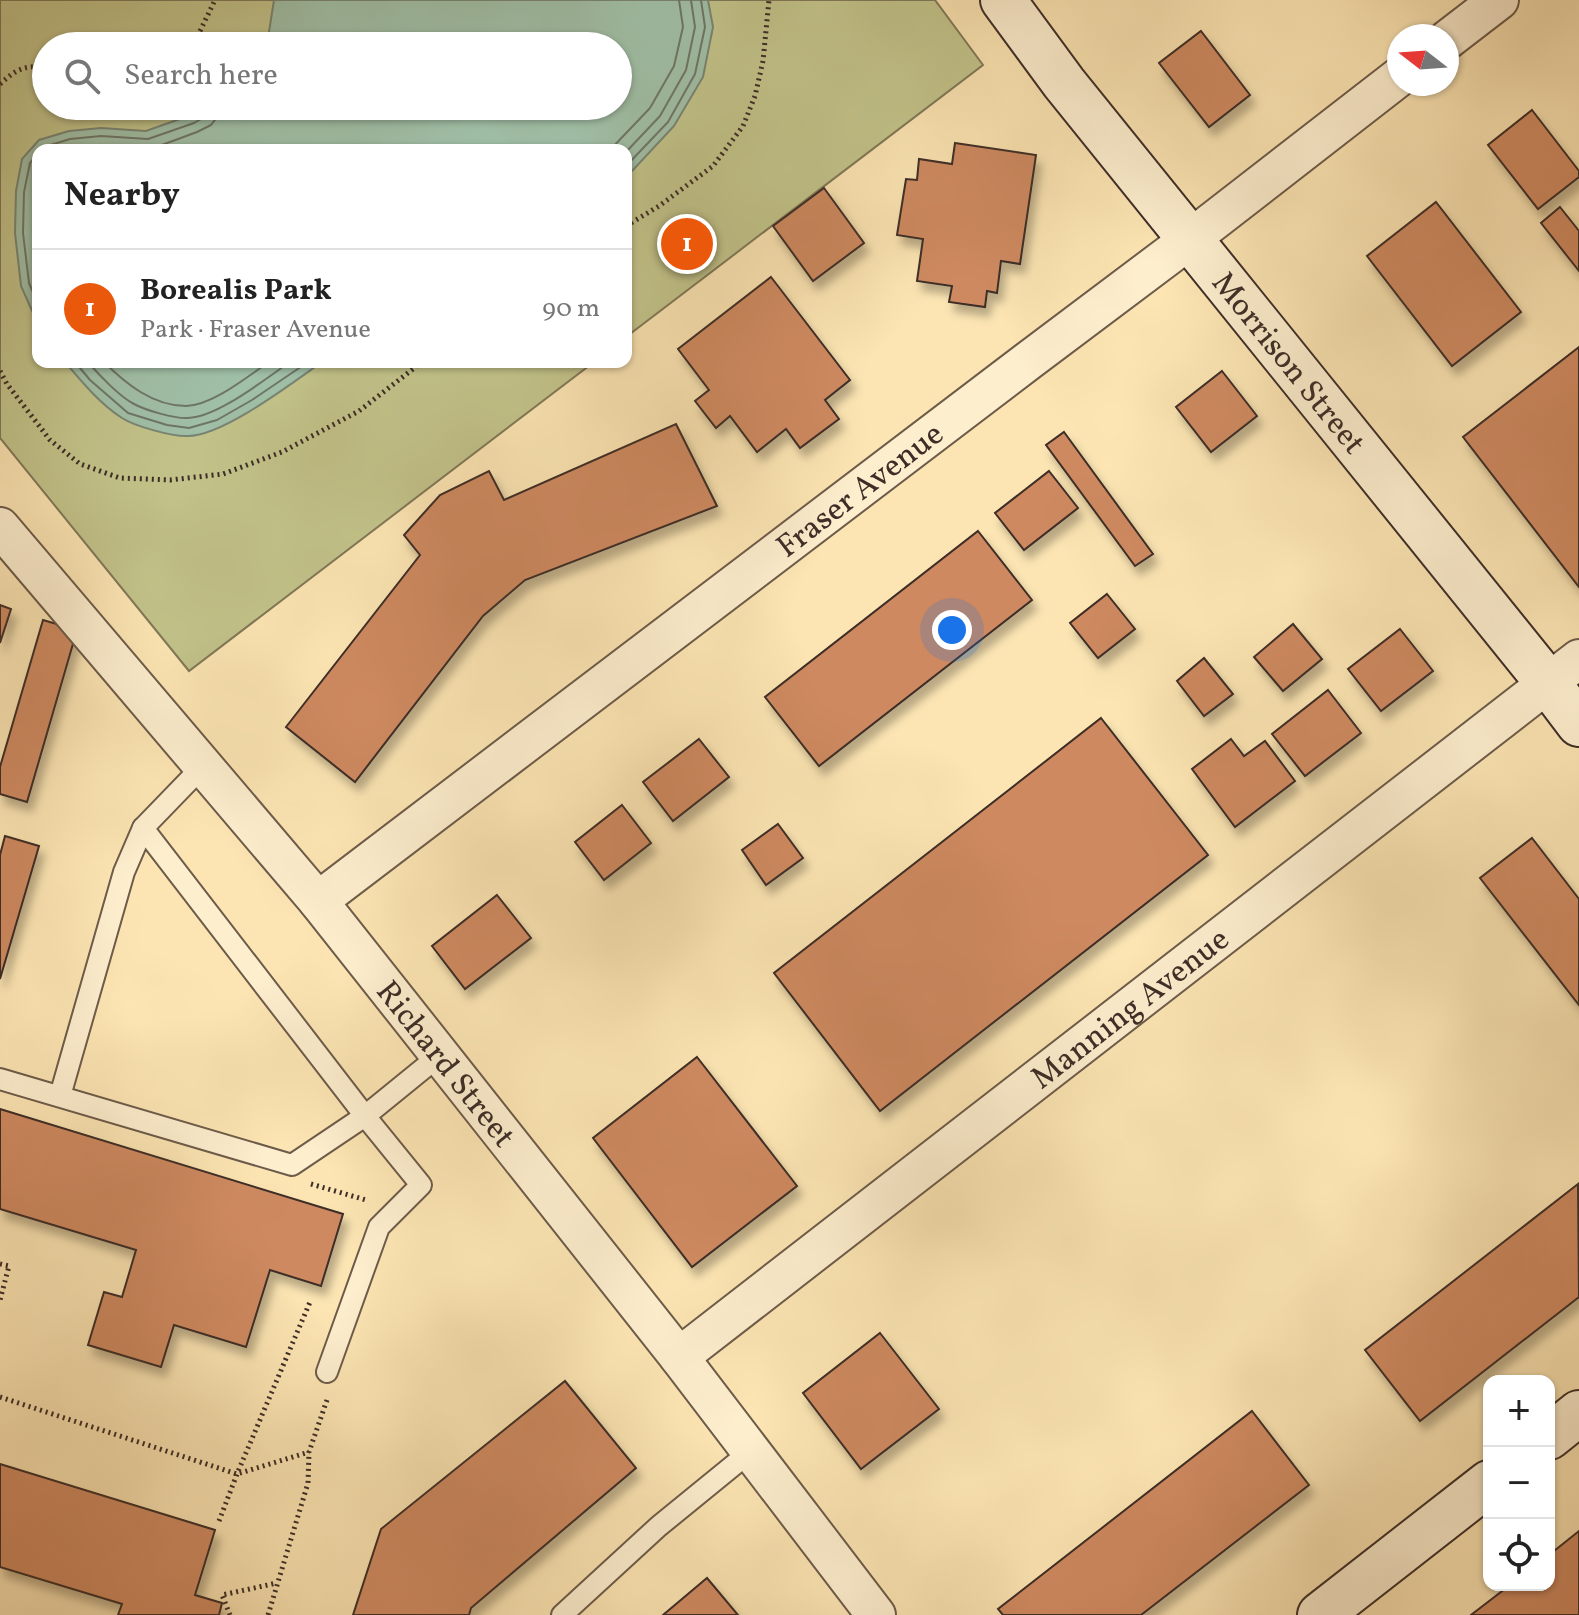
<!DOCTYPE html>
<html lang="en">
<head>
<meta charset="utf-8">
<style>
  :root { --surface:#fff; --page:#f2f2f2; --text:#222; --muted:#767676; --line:#e0e0e0; --accent:#ea580c }
  body { margin:0; font-family:Vollkorn,serif; background:var(--page); color:var(--text) }
  .controls { position:absolute; right:24px; bottom:24px; display:grid; overflow:hidden; border-radius:16px; box-shadow:0 2px 6px #0004 }
  .controls button { width:72px; height:72px; display:grid; place-items:center; padding:0; border:0; border-bottom:2px solid var(--line); background:var(--surface); color:var(--text); font:40px sans-serif }
  .compass { position:absolute; left:1387px; top:24px; width:72px; height:72px; border-radius:50%; background:var(--surface); box-shadow:0 2px 6px #0004; rotate:287deg }
  .you { position:absolute; left:952px; top:630px; width:28px; height:28px; margin:-20px; border:6px solid #fff; border-radius:50%; background:#1a73e8; box-shadow:0 0 0 12px #1a73e833 }
  .badge { display:grid; place-items:center; width:52px; height:52px; border-radius:50%; background:var(--accent); color:#fff; font-size:26px; font-weight:700 }
  .pin { position:absolute; translate:-50% -50%; border:4px solid #fff; box-shadow:0 2px 8px #0006 }
  .list { margin:0; padding:0; list-style:none }
  h2 { display:flex; justify-content:space-between; align-items:center; height:104px; margin:0; padding:0 32px; font-size:34px }
  h2 small { font-size:26px; font-weight:400; color:var(--muted) }
  .list li { display:grid; grid-template-columns:52px 1fr auto; gap:24px; align-items:center; box-sizing:border-box; height:120px; padding:0 32px; border-top:2px solid var(--line) }
  .list b { display:block; font-size:30px; white-space:nowrap }
  .list p { margin:0; font-size:26px; white-space:nowrap; color:var(--muted) }
  .list em { font-size:26px; font-style:normal; color:var(--muted) }
  .icon { flex:none; width:44px; height:44px; fill:none; stroke:currentColor; stroke-width:2; stroke-linecap:round; stroke-linejoin:round }
  .map { position:relative; flex:none; width:1579px; height:1615px; overflow:hidden }
  .search { position:absolute; background:var(--surface); box-shadow:0 2px 6px #0004; left:32px; top:32px; width:600px; height:88px; display:flex; align-items:center; gap:20px; box-sizing:border-box; padding:0 28px; border-radius:44px; color:var(--muted); font-size:30px }
  .panel { position:absolute; background:var(--surface); box-shadow:0 2px 6px #0004; left:32px; top:144px; width:600px; height:224px; border-radius:16px }
  .map>svg:first-child { display:block }
  .green { fill:#c2c38a; stroke:#807858; stroke-width:2; fill-rule:evenodd }
  .water { fill:#a0c0a8; stroke:#788574; stroke-width:2 }
  .lines { fill:none; stroke-linecap:round; stroke-linejoin:round }
  .shore { stroke:#6e7668; stroke-width:2 }
  .building { fill:#ce8961; stroke:#3d2d27; stroke-width:2; filter:url(#shadow) }
  .service-casing { stroke:#6d5b4a; stroke-width:24 }
  .minor-casing { stroke:#6d5b4a; stroke-width:42 }
  .secondary-casing { stroke:#3d2d27; stroke-width:48 }
  .path { stroke:#3d2d27; stroke-width:5; stroke-dasharray:2 4; stroke-linecap:butt }
  .service { stroke:#fdeece; stroke-width:20 }
  .minor { stroke:#fdeece; stroke-width:38 }
  .secondary { stroke:#fdeece; stroke-width:44 }
  .labels { text-anchor:middle; stroke-width:6; stroke-linejoin:round; paint-order:stroke }
  .street-label { font-size:32px; fill:#3d2d27; stroke:#fdeece }
</style>
</head>
<body>
<div class="map">
<svg width="1579" height="1615" viewBox="0 0 1579 1615">
  <defs>
    <filter id="shadow"><feDropShadow dx="5" dy="9" stdDeviation="4" flood-color="#0004"/></filter>
  </defs>
  <rect width="100%" height="100%" fill="#fce5b3"/>
  <filter id="stains"><feTurbulence type="fractalNoise" baseFrequency=".0025" numOctaves="4"/><feColorMatrix values="0 0 0 0 .2 0 0 0 0 .09 0 0 0 0 .02 0 0 0 .5 -.17"/></filter>
  <radialGradient id="worn" r=".72"><stop offset=".6" stop-color="#630" stop-opacity="0"/><stop offset="1" stop-color="#630" stop-opacity=".3"/></radialGradient>
  <!-- green -->
  <path class="green" d="M0,0H935L983,65L626,337V150H38V362H594L189,671L0,438ZM46,46H618V106H46Z"/>
  <!-- water -->
  <g class="water">
    <path d="M274,0H708L713,27L703,77L674,126L633,170L626,175V150H38V324L21,286L15,233L16,191L22,159L39,140L69,131L101,128L146,131L191,115L208,106H618V46H262L269,32Z"/>
    <path d="M65,362H322C292,383 223,436 188,436C173,437 134,426 122,418C100,404 82,382 65,362Z"/>
  </g>
  <g class="lines">
    <!-- shore -->
    <g class="shore">
      <path d="M41,150L44,147L70,139L101,136L148,139L194,123L208,115L210,106"/>
      <path d="M68,150L101,146L151,149L197,132L211,125L218,116L220,106"/>
      <path d="M610,150L650,108L674,66L683,27L679,0"/>
      <path d="M626,152L660,116L686,70L695,27L691,0"/>
      <path d="M38,153L30,163L24,192L23,233L29,283L38,304"/>
      <path d="M626,166L668,122L695,74L705,27L701,0"/>
      <path d="M38,171C31,206 34,238 38,273"/>
      <path d="M75,362L90,380L128,413L167,425L189,428L217,420L252,400L308,362"/>
      <path d="M88,362C98,374 120,397 134,404C145,410 175,419 188,418C218,417 265,379 290,362"/>
      <path d="M104,362C126,384 153,406 186,406C212,406 248,376 269,362"/>
    </g>
  </g>
  <!-- building -->
  <g class="building">
    <path d="M1201,31L1250,95L1209,127L1159,63Z"/>
    <path d="M1532,110L1579,171V177L1538,209L1488,145Z"/>
    <path d="M955,143L1036,155L1020,264L1001,261L997,293L987,291L985,307L949,302L952,286L917,281L923,239L897,235L906,179L917,180L919,159L952,164Z"/>
    <path d="M824,188L864,243L813,281L773,226Z"/>
    <path d="M1436,202L1521,312L1452,366L1367,256Z"/>
    <path d="M1560,207L1579,231V271L1541,223Z"/>
    <path d="M771,277L850,380L825,400L839,419L800,448L786,429L757,452L730,416L716,428L695,401L709,390L678,349Z"/>
    <path d="M1579,347V587L1463,437Z"/>
    <path d="M1222,371L1257,416L1211,452L1176,407Z"/>
    <path d="M676,424L717,506L525,580L483,616L355,782L286,727L420,555L404,535L440,495L489,471L504,500Z"/>
    <path d="M1064,432L1153,554L1135,566L1046,445Z"/>
    <path d="M1049,471L1078,508L1024,550L995,513Z"/>
    <path d="M978,531L1032,600L819,766L765,697Z"/>
    <path d="M1107,594L1135,629L1098,658L1070,623Z"/>
    <path d="M0,605L11,609L0,643Z"/>
    <path d="M43,620L77,630L27,802L0,794V767Z"/>
    <path d="M1293,624L1322,659L1283,691L1254,657Z"/>
    <path d="M1400,629L1433,671L1381,711L1348,669Z"/>
    <path d="M1204,658L1233,694L1204,716L1177,681Z"/>
    <path d="M1328,690L1361,733L1305,776L1272,734Z"/>
    <path d="M1101,718L1208,855L880,1111L774,973Z"/>
    <path d="M699,739L729,777L673,821L643,782Z"/>
    <path d="M1231,739L1244,756L1265,741L1295,781L1235,827L1192,769Z"/>
    <path d="M622,805L651,843L604,880L575,842Z"/>
    <path d="M778,824L803,858L766,885L742,850Z"/>
    <path d="M5,836L39,846L0,979V855Z"/>
    <path d="M1532,838L1579,899V1005L1480,878Z"/>
    <path d="M497,895L531,938L465,989L432,946Z"/>
    <path d="M697,1057L797,1186L692,1267L593,1138Z"/>
    <path d="M0,1109L343,1214L321,1286L270,1270L246,1347L174,1325L161,1367L88,1345L104,1292L122,1297L136,1250L0,1209Z"/>
    <path d="M1578,1184L1579,1297L1420,1421L1365,1350Z"/>
    <path d="M880,1333L939,1409L861,1469L803,1393Z"/>
    <path d="M565,1381L636,1468L471,1608L469,1615H353L381,1529Z"/>
    <path d="M1252,1411L1309,1485L1141,1615H1003L998,1609Z"/>
    <path d="M0,1464L215,1530L195,1595L222,1603L219,1615H118L122,1604L0,1567Z"/>
    <path d="M1579,1531V1615H1471L1510,1585H1549V1555Z"/>
    <path d="M707,1578L738,1615H663Z"/>
  </g>
  <g class="lines">
    <!-- service casing -->
    <g class="service-casing">
      <g id="service">
        <path d="M203,766L143,828L365,1116L421,1185L379,1227L327,1372"/>
        <path d="M0,1079L292,1165L365,1116L440,1055"/>
        <path d="M60,1096L124,872L143,828"/>
        <path d="M562,1615L659,1526L751,1451"/>
      </g>
    </g>
    <!-- minor casing -->
    <g class="minor-casing">
      <g id="minor">
        <path d="M1447,40L1499,0"/>
        <path id="s1" d="M0,527L318,901L679,1357L876,1615"/>
        <path id="s2" d="M318,901L1028,361L1189,240L1399,77"/>
        <path id="s3" d="M679,1357L1579,659"/>
      </g>
    </g>
    <!-- secondary casing -->
    <g class="secondary-casing">
      <g id="secondary">
        <path id="s4" d="M1003,0L1064,83L1548,683L1579,724"/>
        <path d="M1549,1437L1579,1413"/>
        <path d="M1320,1615L1489,1483"/>
      </g>
    </g>
    <!-- path -->
    <g class="path">
      <path d="M190,46L200,31L215,0"/>
      <path d="M0,84C16,70 24,64 46,68"/>
      <path d="M626,226L659,206L713,166L743,126L755,96L763,61L769,0"/>
      <path d="M0,371L7,384L50,440L80,464L120,478L170,480L223,474L282,452L359,411L422,362"/>
      <path d="M311,1184L366,1200"/>
      <path d="M0,1264L9,1266L0,1300"/>
      <path d="M0,1397L237,1474L309,1452"/>
      <path d="M219,1521L237,1474L310,1302"/>
      <path d="M230,1615L222,1595L277,1583"/>
      <path d="M268,1615L308,1483L309,1452L328,1397"/>
    </g>
    <!-- service -->
    <use href="#service" class="service"/>
    <!-- minor -->
    <use href="#minor" class="minor"/>
    <!-- secondary -->
    <use href="#secondary" class="secondary"/>
  </g>
  <g class="labels">
    <!-- street labels -->
    <g class="street-label">
      <text dy="11" stroke="none"><textPath href="#s4" startOffset="462">Morrison Street</textPath></text>
      <text dy="11" stroke="none"><textPath href="#s2" startOffset="680">Fraser Avenue</textPath></text>
      <text dy="11" stroke="none"><textPath href="#s3" startOffset="570">Manning Avenue</textPath></text>
      <text dy="11" stroke="none"><textPath href="#s1" startOffset="698">Richard Street</textPath></text>
    </g>
  </g>
  <rect width="100%" height="100%" filter="url(#stains)"/>
  <rect width="100%" height="100%" fill="url(#worn)"/>
</svg>
<div class="controls">
<button>+</button>
<button>−</button>
<button><svg class="icon" aria-label="locate" viewBox="0 0 24 24"><circle cx="12" cy="12" r="6"/><path d="M12 2v4M12 18v4M2 12h4M18 12h4"/></svg></button>
</div>
<svg class="compass" viewBox="-18 -18 36 36"><path d="M0-13l5 13h-10z" fill="#e53935"/><path d="M0 13l5-13h-10z" fill="#767676"/></svg>
<div class="you"></div>
<div class="pin badge" style="left:687px;top:244px">1</div>
<div class="search"><svg class="icon" aria-label="search" viewBox="0 0 24 24"><circle cx="10" cy="10" r="6"/><path d="M15 15l6 6"/></svg>Search here</div>
<section class="panel">
<h2>Nearby<small></small></h2>
<ul class="list">
<li><span class="badge">1</span><div><b>Borealis Park</b><p>Park · Fraser Avenue</p></div><em>90 m</em></li>
</ul>
</section>
</div>
</body>
</html>
